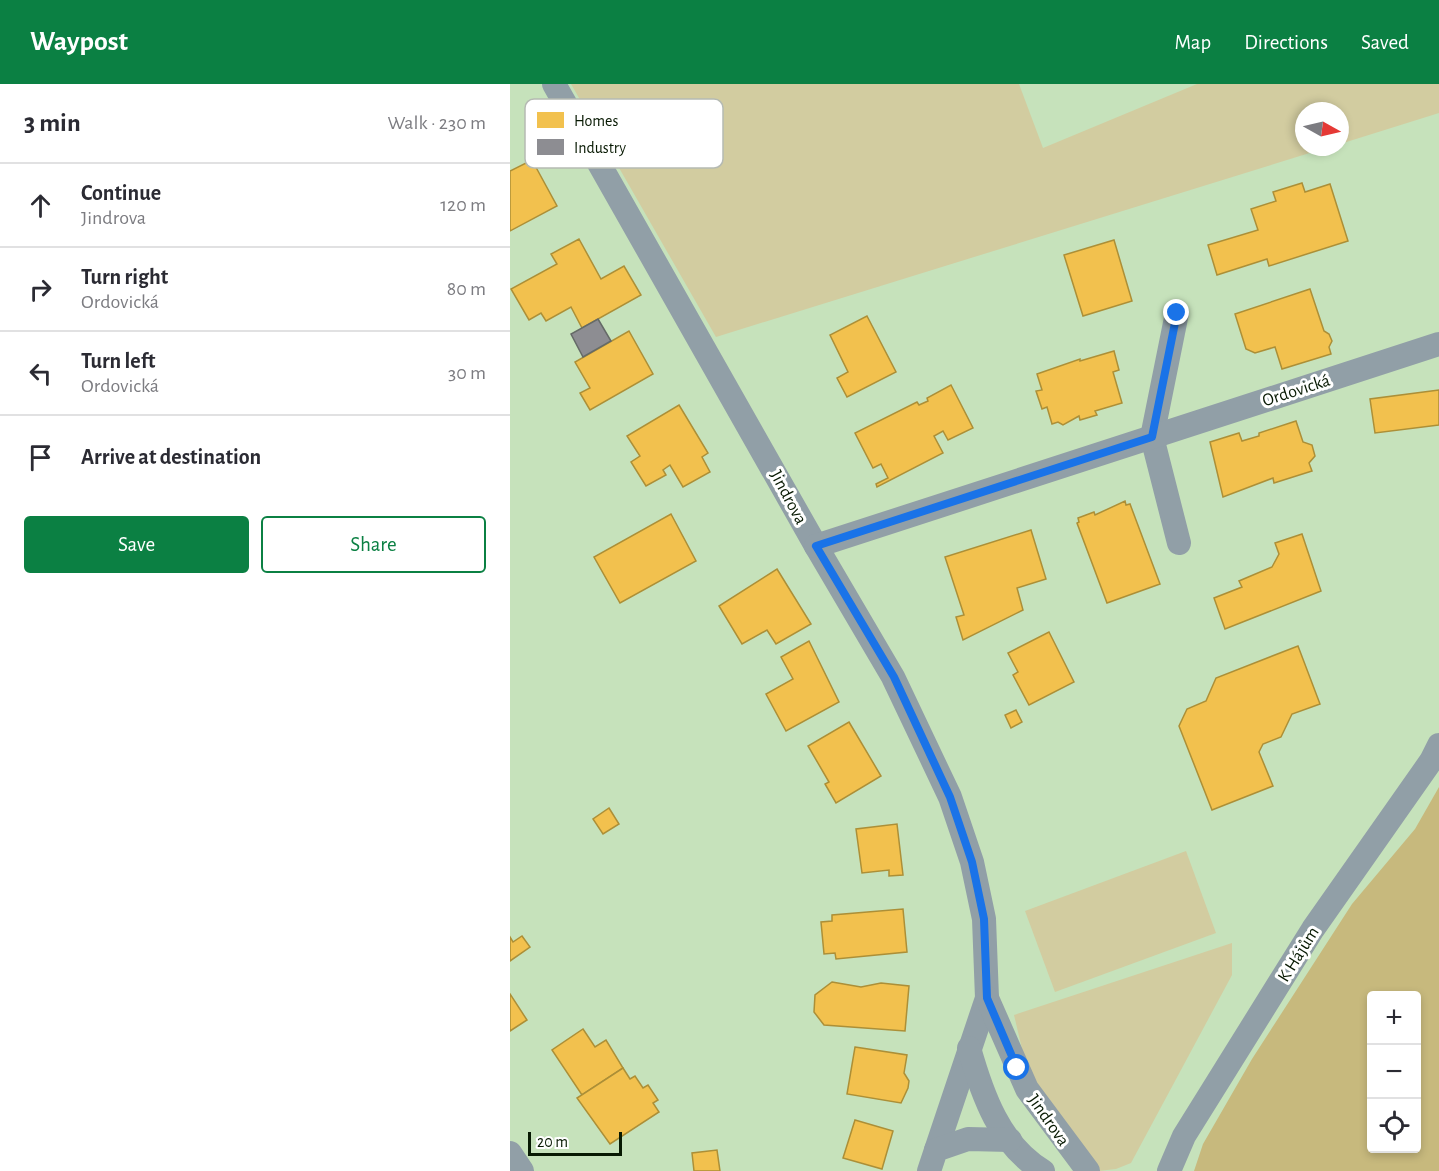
<!DOCTYPE html>
<html lang="en">
<head>
<meta charset="utf-8">
<style>
  :root { --surface:#fff; --page:#f2f2f3; --text:#2b2b33; --muted:#7c7c81; --line:#e1e1e2; --accent:#0b8043 }
  body { margin:0; font-family:"Alegreya Sans",sans-serif; background:var(--page); color:var(--text) }
  .controls { position:absolute; right:18px; bottom:18px; display:grid; overflow:hidden; border-radius:6px; box-shadow:0 3px 9px #0003 }
  .controls button { width:54px; height:54px; display:grid; place-items:center; padding:0; border:0; border-bottom:2px solid var(--line); background:var(--surface); color:var(--text); font:30px sans-serif }
  .compass { position:absolute; left:785px; top:18px; width:54px; height:54px; border-radius:50%; background:var(--surface); box-shadow:0 3px 9px #0003; rotate:98deg }
  .scale { position:absolute; left:18px; bottom:15px; width:94px; box-sizing:border-box; padding-left:6px; border:3px solid #071902; border-top:0; font-size:16px; line-height:21px; white-space:nowrap; color:#071902; -webkit-text-stroke:4px #fff; paint-order:stroke }
  .stop { position:absolute; width:18px; height:18px; margin:-14px; border:4px solid #1a73e8; border-radius:50%; background:#fff }
  .stop.end { background:#1a73e8; border-color:#fff; box-shadow:0 2px 6px #0008 }
  .list { margin:0; padding:0; list-style:none }
  h2 { display:flex; justify-content:space-between; align-items:center; height:78px; margin:0; padding:0 24px; font-size:26px }
  h2 small { font-size:20px; font-weight:400; color:var(--muted) }
  .list li { display:grid; grid-template-columns:39px 1fr auto; gap:18px; align-items:center; box-sizing:border-box; height:84px; padding:0 24px; border-top:2px solid var(--line) }
  .list b { display:block; font-size:22px; white-space:nowrap }
  .list p { margin:0; font-size:20px; white-space:nowrap; color:var(--muted) }
  .list em { font-size:20px; font-style:normal; color:var(--muted) }
  .actions { display:flex; gap:12px; padding:18px 24px }
  .actions a { flex:1; padding:14px 0; border:2px solid var(--accent); border-radius:6px; text-align:center; font-size:21px; color:var(--accent) }
  .actions .main { background:var(--accent); color:#fff }
  .icon { flex:none; width:33px; height:33px; fill:none; stroke:currentColor; stroke-width:2; stroke-linecap:round; stroke-linejoin:round }
  .map { position:relative; flex:none; width:929px; height:1087px; overflow:hidden }
  header { display:flex; align-items:center; gap:36px; box-sizing:border-box; height:84px; padding:0 30px; background:var(--accent); color:#fff }
  header strong { font-size:28px }
  nav { display:flex; gap:33px; margin-inline-start:auto; font-size:21px }
  main { display:flex }
  aside { flex:1; background:var(--surface) }
  .map>svg:first-child { display:block }
  .green { fill:#d2cca0 }
  .forest { fill:#c7b97d; fill-rule:evenodd }
  .homes { fill:#f2c14e; stroke:#ac8f37; stroke-width:1.5 }
  .industry { fill:#8d8d92; stroke:#656a67; stroke-width:1.5 }
  .lines { fill:none; stroke-linecap:round; stroke-linejoin:round }
  .street { stroke:#919fa7; stroke-width:24 }
  .route { stroke:#1a73e8; stroke-width:8 }
  .labels { text-anchor:middle; stroke-width:6; stroke-linejoin:round; paint-order:stroke }
  .street-label { font-size:18px; fill:#071902; stroke:#fff }
  .key { fill:#fff; stroke:#b5bab3; stroke-width:1.5 }
  .key-label { font-size:16px; fill:#071902 }
</style>
</head>
<body>
<header>
<strong>Waypost</strong>
<nav><a>Map</a><a>Directions</a><a>Saved</a></nav>
</header>
<main>
<aside>
<h2>3 min<small>Walk · 230 m</small></h2>
<ul class="list">
<li><svg class="icon" aria-label="ahead" viewBox="0 0 24 24"><path d="M12 20V5M6 11l6-6 6 6"/></svg><div><b>Continue</b><p>Jindrova</p></div><em>120 m</em></li>
<li><svg class="icon" aria-label="right" viewBox="0 0 24 24"><path d="M7 20v-9h11M14 6l5 5-5 5"/></svg><div><b>Turn right</b><p>Ordovická</p></div><em>80 m</em></li>
<li><svg class="icon" aria-label="left" viewBox="0 0 24 24"><path d="M17 20v-9H6M10 6l-5 5 5 5"/></svg><div><b>Turn left</b><p>Ordovická</p></div><em>30 m</em></li>
<li><svg class="icon" aria-label="arrive" viewBox="0 0 24 24"><path d="M6 21V4h12l-3 4 3 4H6"/></svg><div><b>Arrive at destination</b></div></li>
</ul>
<div class="actions"><a class="main">Save</a><a>Share</a></div>
</aside>
<div class="map">
<svg width="929" height="1087" viewBox="0 0 929 1087">
  <rect width="100%" height="100%" fill="#c6e2bb"/>
  <!-- green -->
  <g class="green">
    <path d="M61,0H509L533,64L687,0H929V29L830,60V27H794V63H819L206,253Z"/>
    <path d="M676,767L706,849L545,908L515,827Z"/>
    <path d="M722,859V891L621,1079L606,1085L588,1087L518,990L504,931Z"/>
  </g>
  <!-- forest -->
  <path class="forest" d="M929,703V1087H684L693,1060L742,975L842,820L905,745ZM862,912H906V1064H862Z"/>
  <!-- homes -->
  <g class="homes">
    <path d="M22,76L47,122L0,147V87Z"/>
    <path d="M792,99L795,108L820,100L838,157L759,182L757,175L707,191L698,161L748,146L741,125L766,117L763,108Z"/>
    <path d="M69,155L91,195L114,182L131,211L72,244L61,223L36,237L31,229L19,236L1,205L47,180L41,170Z"/>
    <path d="M604,156L622,217L573,232L554,171Z"/>
    <path d="M800,205L814,247L819,250L822,257L819,263L821,270L772,285L765,263L745,269L736,265L725,230Z"/>
    <path d="M357,232L386,288L337,313L327,294L338,288L320,251Z"/>
    <path d="M119,247L143,290L80,326L70,309L80,304L65,278Z"/>
    <path d="M604,267L609,286L603,288L612,319L585,327L587,331L570,336L569,332L553,341L548,338L542,340L537,323L532,325L526,307L532,306L527,290L570,275V277Z"/>
    <path d="M441,301L463,344L438,356L433,347L424,352L433,369L367,403L366,400L378,394L371,380L363,384L345,349L407,318L409,321L418,317L417,314Z"/>
    <path d="M929,306V341L865,349L860,315Z"/>
    <path d="M169,321L198,369L192,373L200,388L173,403L160,381L153,386L156,391L136,402L121,378L130,372L117,352Z"/>
    <path d="M786,337L793,358L802,361L805,372L799,379L802,387L764,399L763,394L713,413L700,358L729,349L732,357L749,352V349Z"/>
    <path d="M615,417L616,421L620,420L650,500L597,519L567,439L569,438L568,434L584,428L585,431Z"/>
    <path d="M161,430L186,477L110,519L84,473Z"/>
    <path d="M521,446L536,495L507,504L513,526L453,556L446,533L454,531L435,473Z"/>
    <path d="M792,450L811,507L715,545L704,514L732,503L729,497L762,483L769,470L765,459Z"/>
    <path d="M267,485L301,540L266,560L257,546L232,560L209,522Z"/>
    <path d="M539,548L564,598L519,621L503,591L508,588L498,569Z"/>
    <path d="M299,557L329,618L276,647L256,610L283,595L271,573Z"/>
    <path d="M788,562L810,620L782,630L771,653L753,660L749,668L763,702L702,726L669,642L677,625L696,617L706,594Z"/>
    <path d="M506,626L512,638L501,644L495,631Z"/>
    <path d="M339,638L371,692L326,719L315,700L319,698L298,662Z"/>
    <path d="M99,724L109,740L93,750L83,735Z"/>
    <path d="M387,740L393,791L379,792V786L352,789L346,745Z"/>
    <path d="M393,825L397,868L326,875L325,869L314,870L311,838L322,837V831Z"/>
    <path d="M12,852L20,863L0,877V853L3,858Z"/>
    <path d="M322,898L351,903L371,899L399,902L395,947L314,941L304,928L305,911Z"/>
    <path d="M0,910L17,936L0,947Z"/>
    <path d="M73,945L85,963L96,956L113,984L72,1011L42,966Z"/>
    <path d="M345,963L397,971L394,989L399,997L398,1004L391,1019L337,1010Z"/>
    <path d="M113,984L120,995L125,992L133,1004L138,1001L148,1016L143,1019L149,1028L100,1060L67,1014Z"/>
    <path d="M345,1036L383,1047L372,1085L333,1074Z"/>
    <path d="M207,1066L210,1087H184L182,1069Z"/>
  </g>
  <!-- industry -->
  <path class="industry" d="M88,235L101,257L73,273L61,250Z"/>
  <g class="lines">
    <!-- street -->
    <g class="street">
      <path d="M44,0L306,462L383,593L440,713L462,778L474,835L477,914L426,1066"/>
      <path d="M667,229L642,353L669,459"/>
      <path d="M306,462L929,260"/>
      <path d="M477,914L517,1005L578,1087"/>
      <path d="M459,964C472,1010 490,1062 533,1087"/>
      <path d="M0,1069L12,1087"/>
      <path d="M419,1087L426,1066L458,1055L500,1056"/>
      <path d="M659,1087L674,1052L803,845L921,677L929,661"/>
    </g>
  </g>
  <g class="lines">
    <!-- route -->
    <path class="route" d="M507,984L477,914L474,835L462,778L440,713L384,593L306,462L642,353L667,229"/>
  </g>
  <g class="labels">
    <!-- street labels -->
    <g class="street-label">
      <text transform="translate(786 306) rotate(-18)" y="6">Ordovická</text>
      <text transform="translate(279 413) rotate(62)" y="6">Jindrova</text>
      <text transform="translate(788 870) rotate(-58)" y="6">K Hájům</text>
      <text transform="translate(539 1036) rotate(55)" y="6">Jindrova</text>
    </g>
  </g>
  <!-- legend -->
  <rect x="15" y="15" width="198" height="69" rx="9" class="key"/>
  <rect x="27" y="28" width="27" height="16" fill="#f2c14e"/>
  <rect x="27" y="55" width="27" height="16" fill="#8d8d92"/>
  <g class="key-label">
    <text x="64" y="42">Homes</text>
    <text x="64" y="69">Industry</text>
  </g>
</svg>
<div class="controls">
<button>+</button>
<button>−</button>
<button><svg class="icon" aria-label="locate" viewBox="0 0 24 24"><circle cx="12" cy="12" r="6"/><path d="M12 2v4M12 18v4M2 12h4M18 12h4"/></svg></button>
</div>
<svg class="compass" viewBox="-18 -18 36 36"><path d="M0-13l5 13h-10z" fill="#e53935"/><path d="M0 13l5-13h-10z" fill="#7c7c81"/></svg>
<div class="scale">20 m</div>
<div class="stop" style="left:507px;top:984px"></div>
<div class="stop end" style="left:667px;top:229px"></div>
</div>
</main>
</body>
</html>
